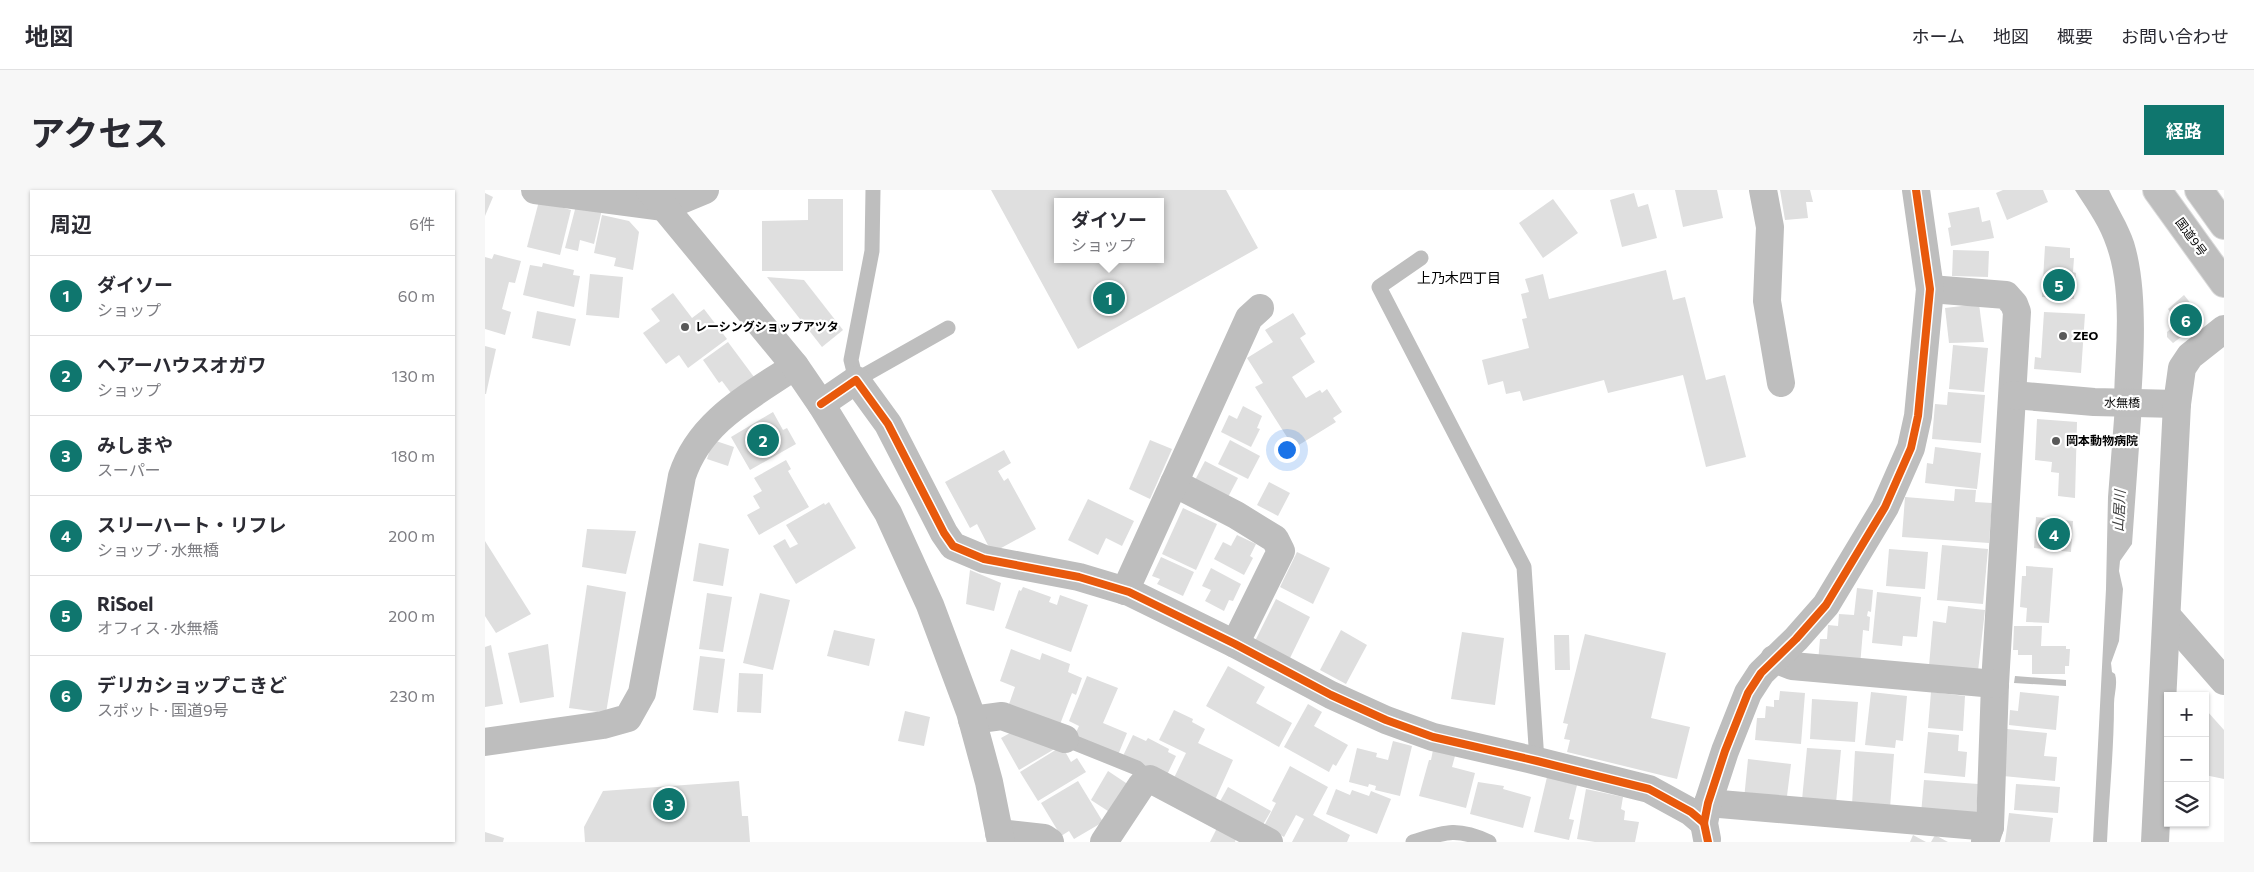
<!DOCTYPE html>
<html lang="ja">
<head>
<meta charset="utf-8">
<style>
  :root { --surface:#fff; --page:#f7f7f7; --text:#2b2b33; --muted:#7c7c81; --line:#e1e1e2; --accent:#0f766e }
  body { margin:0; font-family:Commissioner,"Noto Sans JP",sans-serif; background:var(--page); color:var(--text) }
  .controls { position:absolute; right:15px; bottom:15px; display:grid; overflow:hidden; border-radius:0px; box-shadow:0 1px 4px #0004 }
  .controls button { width:45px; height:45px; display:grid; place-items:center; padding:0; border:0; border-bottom:1px solid var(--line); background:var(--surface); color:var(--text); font:25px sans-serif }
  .you { position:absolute; left:801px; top:259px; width:18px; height:18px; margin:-12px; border:4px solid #fff; border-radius:50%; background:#1a73e8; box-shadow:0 0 0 8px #1a73e833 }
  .badge { display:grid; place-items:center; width:32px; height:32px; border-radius:50%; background:var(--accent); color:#fff; font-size:16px; font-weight:700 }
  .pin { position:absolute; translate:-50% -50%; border:2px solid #fff; box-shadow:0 1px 5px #0006 }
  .popup { position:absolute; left:569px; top:8px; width:110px; height:65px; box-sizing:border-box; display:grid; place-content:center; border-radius:0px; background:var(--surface); filter:drop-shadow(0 1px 4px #0005); font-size:16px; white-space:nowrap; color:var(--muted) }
  .popup b { font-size:19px; color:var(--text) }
  .popup::after { content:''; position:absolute; left:50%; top:100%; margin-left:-10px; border:10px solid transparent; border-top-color:var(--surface) }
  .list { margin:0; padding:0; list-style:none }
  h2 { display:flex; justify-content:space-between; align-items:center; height:65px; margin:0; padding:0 20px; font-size:21px }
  h2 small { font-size:16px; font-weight:400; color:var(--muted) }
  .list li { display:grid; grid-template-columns:32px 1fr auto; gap:15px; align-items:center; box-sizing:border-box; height:80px; padding:0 20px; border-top:1px solid var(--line) }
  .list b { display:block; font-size:19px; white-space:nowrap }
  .list p { margin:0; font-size:16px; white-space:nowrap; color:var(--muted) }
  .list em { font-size:16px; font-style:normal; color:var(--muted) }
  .icon { flex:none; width:28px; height:28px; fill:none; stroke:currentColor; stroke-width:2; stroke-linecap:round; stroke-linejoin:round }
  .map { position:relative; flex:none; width:1739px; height:652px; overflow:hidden; border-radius:0px }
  header { display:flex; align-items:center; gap:30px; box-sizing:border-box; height:70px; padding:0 25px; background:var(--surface); border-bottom:1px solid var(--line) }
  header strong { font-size:24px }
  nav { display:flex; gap:28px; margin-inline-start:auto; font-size:18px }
  .intro { display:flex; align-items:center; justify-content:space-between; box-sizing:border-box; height:120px; padding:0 30px }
  h1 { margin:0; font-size:35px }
  .button { padding:12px 22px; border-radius:0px; background:var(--accent); color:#fff; font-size:18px; font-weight:700 }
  main { display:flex; gap:30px; padding:0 30px }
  aside { flex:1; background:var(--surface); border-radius:0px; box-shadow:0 1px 4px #0004 }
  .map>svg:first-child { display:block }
  .water { fill:#bfbfbf }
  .building { fill:#dfdfdf; fill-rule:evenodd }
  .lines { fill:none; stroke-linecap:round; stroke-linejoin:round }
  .trunk-casing { stroke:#dbdbdb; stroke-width:30 }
  .motorway-casing { stroke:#dbdbdb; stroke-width:30 }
  .service { stroke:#bebebe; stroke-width:15 }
  .minor { stroke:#bebebe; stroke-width:28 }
  .tertiary { stroke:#bebebe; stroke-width:28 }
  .trunk { stroke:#bebebe; stroke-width:28 }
  .motorway { stroke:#bebebe; stroke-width:28 }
  .cycleway-casing { stroke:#fff; stroke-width:11 }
  .cycleway { stroke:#e8590c; stroke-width:8 }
  .poi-dot { fill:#595959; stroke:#fff; stroke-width:2 }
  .labels { text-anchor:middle; stroke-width:4.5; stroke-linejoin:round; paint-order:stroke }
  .street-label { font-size:12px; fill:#000; stroke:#fff }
  .poi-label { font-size:12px; font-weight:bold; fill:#000; stroke:#fff; text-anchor:start }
  .neighbourhood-label { font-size:14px; fill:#000; stroke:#fff }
  .water-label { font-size:14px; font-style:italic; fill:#444; stroke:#fff }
</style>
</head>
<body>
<header>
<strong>地図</strong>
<nav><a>ホーム</a><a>地図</a><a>概要</a><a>お問い合わせ</a></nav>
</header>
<div class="intro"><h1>アクセス</h1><a class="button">経路</a></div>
<main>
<aside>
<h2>周辺<small>6件</small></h2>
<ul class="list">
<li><span class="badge">1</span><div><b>ダイソー</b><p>ショップ</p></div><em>60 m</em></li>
<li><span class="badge">2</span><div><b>ヘアーハウスオガワ</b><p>ショップ</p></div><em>130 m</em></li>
<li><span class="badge">3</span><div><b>みしまや</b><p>スーパー</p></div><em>180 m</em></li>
<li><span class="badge">4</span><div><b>スリーハート・リフレ</b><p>ショップ · 水無橋</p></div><em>200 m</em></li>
<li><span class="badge">5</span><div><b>RiSoel</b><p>オフィス · 水無橋</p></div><em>200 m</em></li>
<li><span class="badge">6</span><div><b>デリカショップこきど</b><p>スポット · 国道9号</p></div><em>230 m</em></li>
</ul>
</aside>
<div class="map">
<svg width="1739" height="652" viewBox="0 0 1739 652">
  <rect width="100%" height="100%" fill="#fff"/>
  <!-- water -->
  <g class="water">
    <path d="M1590,0H1624C1632,17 1643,34 1649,52C1663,98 1659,163 1656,211L1629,210C1630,158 1639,99 1619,50C1612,32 1600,16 1590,0Z"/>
    <path d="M1657,215L1647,354L1635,371L1634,381L1638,399L1636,426L1634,451L1626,473L1627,482L1630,484C1633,494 1629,504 1629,514C1629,560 1624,606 1622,652H1608L1621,399L1623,307L1630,216Z"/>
    <path d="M1530,486L1581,490V496L1529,493Z"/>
  </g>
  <!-- building -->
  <g class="building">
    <path d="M506,0H741L773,58L593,159ZM573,12H675V69H573Z"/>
    <path d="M1190,0H1232L1238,28L1198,37Z"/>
    <path d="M1295,0H1325L1328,12H1321L1323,28L1300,30Z"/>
    <path d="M1518,0H1558L1563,12L1522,30L1511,3Z"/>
    <path d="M0,3L8,7L0,26Z"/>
    <path d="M1149,3L1153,17L1163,14L1172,48L1137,57L1125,10Z"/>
    <path d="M93,8L118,15L109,54L95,50L93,61L80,58Z"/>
    <path d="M323,9H358V81H277V31L323,30Z"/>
    <path d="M1068,9L1093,43L1058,68L1034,33Z"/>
    <path d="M54,11L86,20L75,65L42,57Z"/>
    <path d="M1494,17L1497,32L1505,30L1509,48L1466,56L1463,38L1466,37L1463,23Z"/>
    <path d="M117,25L144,31L154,42L148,80L129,76L131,68L109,63Z"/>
    <path d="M1560,56L1585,58V68H1589L1588,82L1591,83L1589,109L1557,107Z"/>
    <path d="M1468,60L1504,61L1503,87L1467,86Z"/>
    <path d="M9,64L36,71L30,93L24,92L17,119L26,122L20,145L0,139V67L7,69Z"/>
    <path d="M58,73L89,80L88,85L95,86L89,117L38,105L45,75L57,77Z"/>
    <path d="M1181,80L1188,110L1200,107L1221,190L1240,185L1261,267L1221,277L1198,185L1123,203L1119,190L1038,211L1035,201L1021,204L1018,191L1003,195L997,170L1044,158L1037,129L1042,128L1036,104L1044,102L1040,89L1058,84L1064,109Z"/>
    <path d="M105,84L138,87L134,128L101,125Z"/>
    <path d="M282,87L319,90L358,140L337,157Z"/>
    <path d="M188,103L207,128L219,119L242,149L203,178L194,165L181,174L158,143L175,131L166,119Z"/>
    <path d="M1699,105L1719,130L1688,153L1682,147V142L1687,138L1684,134L1687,132L1684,129L1688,126L1683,119Z"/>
    <path d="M1494,114L1499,152L1464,153L1460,118Z"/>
    <path d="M52,121L91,129L85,156L47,148Z"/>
    <path d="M1559,122L1600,124L1596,183L1549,179L1550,167L1556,168Z"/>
    <path d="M808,123L821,144L815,148L830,172L807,187L821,208L835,200L837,203L842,199L857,222L848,228L851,232L809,258L770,197L778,193L762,168L788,152L780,140Z"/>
    <path d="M243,152L269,187L246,203L237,191L234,193L218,170Z"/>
    <path d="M1468,155L1503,158L1499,202L1464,199Z"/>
    <path d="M0,156L11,159L1,204H0Z"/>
    <path d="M1463,202L1500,205L1496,253L1447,249L1450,214L1462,215Z"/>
    <path d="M758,216L777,226L772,238L775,239L766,257L736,242L744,225L752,229Z"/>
    <path d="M288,222L298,240L302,238L311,254L265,280L246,247Z"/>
    <path d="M1552,229L1592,232L1590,308L1573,306L1574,283L1566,282L1567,272L1550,270Z"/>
    <path d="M228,250L249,257L243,276L222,269Z"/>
    <path d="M665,250L687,259L665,309L644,299Z"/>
    <path d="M745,250L775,266L763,289L733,274Z"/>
    <path d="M1450,257L1496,263L1492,299L1440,293L1442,273L1448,274Z"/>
    <path d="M519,260L526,273L513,281L519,291L523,288L551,339L507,363L492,334L485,338L460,292Z"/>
    <path d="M301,270L306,279L303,281L324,317L274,345L262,325L275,318L268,306L277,301L269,288Z"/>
    <path d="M720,271L753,288L742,309L709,292Z"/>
    <path d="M784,292L805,303L793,326L772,315Z"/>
    <path d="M1470,299L1491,300L1490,312L1507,313L1504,353L1417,347L1420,307L1469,311Z"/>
    <path d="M603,309L649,331L637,356L621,348L613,365L583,350Z"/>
    <path d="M344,312L371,358L311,394L288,356L300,349L305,358L313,354L301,335L339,313L340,315Z"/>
    <path d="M698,318L732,334L711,380L677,364Z"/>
    <path d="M1551,327L1588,331L1586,362L1549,358Z"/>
    <path d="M102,339L151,341L141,384L97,377Z"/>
    <path d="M752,345L771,354L765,366L768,368L759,385L729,369L738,352L746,356Z"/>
    <path d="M0,351L46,424L11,443L0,426Z"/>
    <path d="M214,353L244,359L238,396L208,391Z"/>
    <path d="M1457,355L1503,359L1498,414L1452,410Z"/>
    <path d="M1404,359L1443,362L1440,399L1401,396Z"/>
    <path d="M812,362L845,378L828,414L795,397Z"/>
    <path d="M676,367L709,382L698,406L672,394L675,389L667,386Z"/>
    <path d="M1541,376L1568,378L1564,433L1541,432L1542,418L1535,417L1537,386H1541Z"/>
    <path d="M726,378L756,394L748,411L744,410L739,421L720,411L726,400L717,396Z"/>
    <path d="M485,380L516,393L509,421L481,414Z"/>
    <path d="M102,395L141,402L121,523L84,518Z"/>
    <path d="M538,397L566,407L564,412L572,415L575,405L603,415L586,462L520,438L534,400L536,401Z"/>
    <path d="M1372,398L1388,400L1386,422L1383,421L1382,426L1385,427L1384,441L1378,440L1375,476L1333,472L1335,449H1342L1343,435L1353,436L1354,424L1369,425Z"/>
    <path d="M1392,402L1436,407L1432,447L1418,446L1417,456L1387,453Z"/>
    <path d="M222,403L247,407L238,462L214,459Z"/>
    <path d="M275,403L305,410L288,480L258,473Z"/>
    <path d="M791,409L825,427L805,468L770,451Z"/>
    <path d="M1463,416L1500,420L1493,481L1444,476L1448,431L1461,433Z"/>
    <path d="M1529,436H1557L1556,456H1581V459H1585L1584,476H1580V484H1547V465H1533V460H1528Z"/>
    <path d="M349,440L390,449L384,476L342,466Z"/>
    <path d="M856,440L882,455L861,494L835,480Z"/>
    <path d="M977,442L1019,448L1010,515L966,509Z"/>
    <path d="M1100,444L1181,463L1166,528L1205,537L1192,589L1082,562L1085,550L1079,549L1083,534L1078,533Z"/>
    <path d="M1069,445H1084L1085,480H1070Z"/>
    <path d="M63,454L69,507L35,513L23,463Z"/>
    <path d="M6,455L18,514L0,517V457Z"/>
    <path d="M526,459L555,470L557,463L585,474L583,482L597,488L591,505L587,503L574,537L523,517L530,497L515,491Z"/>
    <path d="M215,466L240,469L233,523L208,520Z"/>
    <path d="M743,476L780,497L771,513L807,533L794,557L721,516Z"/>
    <path d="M254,483L278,484L276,523L252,522Z"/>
    <path d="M602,486L633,498L618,533L642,543L633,565L589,547L594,536L584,531Z"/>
    <path d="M1295,501L1320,503L1316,554L1270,550L1272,528H1280L1281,516L1289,517V510H1294Z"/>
    <path d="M1386,502L1422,506L1418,551L1411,550L1410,558L1380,555Z"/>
    <path d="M1446,502L1480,506L1478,541L1443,538Z"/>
    <path d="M1535,502L1574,506L1571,540L1524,535L1525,520L1533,521Z"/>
    <path d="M1327,509L1373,512L1370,552L1325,549Z"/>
    <path d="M823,514L837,522L829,536L863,555L851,576L848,574L844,582L799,557Z"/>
    <path d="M689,520L708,529L707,532L720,539L713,553L748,570L729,612L687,592L701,563L674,550Z"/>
    <path d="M420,521L445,527L439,556L413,551Z"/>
    <path d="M1722,521L1739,540V589L1720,585Z"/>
    <path d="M534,538L578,554L534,580L516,548Z"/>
    <path d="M1522,539L1562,543L1559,566L1572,567L1570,591L1518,586Z"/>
    <path d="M1443,542L1474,545L1473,561L1482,562L1480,587L1439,583Z"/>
    <path d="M648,545L661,551L663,548L684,559L683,562L691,566L680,589L637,568Z"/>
    <path d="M908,551L927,556L915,606L890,600L891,596L884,594L883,597L864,592L872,558L892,563L891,567L903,570Z"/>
    <path d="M577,556L586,572L592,568L601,582L553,611L535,582Z"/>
    <path d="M1322,558L1356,560L1351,613L1317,610Z"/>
    <path d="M948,560L970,566L967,577L990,583L981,618L934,606L944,570H946Z"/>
    <path d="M1370,561L1409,564L1405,618L1367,615Z"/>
    <path d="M1263,569L1306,574L1301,614L1259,609Z"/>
    <path d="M805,576L843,597L828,625L865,645L862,652H807L819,629L811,625L799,647L779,636L791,613L787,611Z"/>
    <path d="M623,581L644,595L626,623L606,610Z"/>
    <path d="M1062,587L1092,595L1084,629L1089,630L1084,650L1049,642Z"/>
    <path d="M1439,590L1493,594L1491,628L1436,624Z"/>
    <path d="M254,591L257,626H263L265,652H100L99,637L118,601Z"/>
    <path d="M593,591L618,632L589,649L584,641L576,646L556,613Z"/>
    <path d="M993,592L1019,596L1018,599L1046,607L1038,638L985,624Z"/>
    <path d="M1531,594L1575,597L1573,623L1529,620Z"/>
    <path d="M743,597L786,621L776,638L733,615Z"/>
    <path d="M851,599L865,605L867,600L884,606L886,601L906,609L892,644L841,624Z"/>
    <path d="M1101,599L1138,607L1136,619L1140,621L1139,630L1154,632L1150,652H1110L1092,649Z"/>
    <path d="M1524,623L1568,628L1565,652H1520Z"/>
    <path d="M732,638L751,649L750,652H725Z"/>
    <path d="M0,642L19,648L18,652H0Z"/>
    <path d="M1428,645L1441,652H1425Z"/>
    <path d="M1450,645L1463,652H1446Z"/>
  </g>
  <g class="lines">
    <!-- trunk casing -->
    <g class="trunk-casing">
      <path id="trunk" d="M1672,0L1739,93"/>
    </g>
    <!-- motorway casing -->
    <g class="motorway-casing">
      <path id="motorway" d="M1714,0L1739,35"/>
    </g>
    <!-- service -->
    <g class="service">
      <path d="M388,0L387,61L366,170L371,190L463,138"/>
      <path d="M936,68L894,97L1039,377L1052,571"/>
      <path d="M580,549L652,578L663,589"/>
      <path d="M928,652C960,642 972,637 1004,652"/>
    </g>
    <!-- minor -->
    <g class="minor">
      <path d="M50,0L179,17L220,0"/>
      <path d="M1278,0L1285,37L1282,111L1296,193"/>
      <path d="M1445,99L1521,105L1529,114L1532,122L1510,494L1505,637L1500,652"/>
      <path d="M1528,205L1609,212L1692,214"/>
      <path d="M336,214L371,190L403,234L459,343L468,356L499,369L594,387L644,402L750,454L846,505L901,530L948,547L1052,571L1164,599L1206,622L1219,633"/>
      <path d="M689,293L751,325L790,349L796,361L750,454"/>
      <path d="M640,401L764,128L775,118"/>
      <path d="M1682,426L1739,491"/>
      <path d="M1289,469L1307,476L1510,494"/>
      <path d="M487,530L517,526L580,549"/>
      <path d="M0,552L118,535L143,528L157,503L197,286C215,231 264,207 310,176"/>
      <path d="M1223,613L1505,637"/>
      <path d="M514,643L559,648L565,652"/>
      <path d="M1222,649L1219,633L1223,613L1240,561L1263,503L1276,483L1311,449L1341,415L1400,317L1426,258L1433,226L1445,99L1431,0"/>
      <path d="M619,652L656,596L661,590L665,589L784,652"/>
      <path d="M1670,652L1692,214L1697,178L1705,166L1739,139"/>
    </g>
    <!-- tertiary -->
    <path class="tertiary" d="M165,0L310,176L336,214L403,323L445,415L485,522L504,592L516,652"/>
    <!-- trunk -->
    <use href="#trunk" class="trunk"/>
    <!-- motorway -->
    <use href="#motorway" class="motorway"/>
    <!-- cycleway casing -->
    <g class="cycleway-casing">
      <g id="cycleway">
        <path d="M336,214L371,190L403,234L459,343L468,356L499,369L594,387L644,402L750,454L846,505L901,530L948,547L1052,571L1164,599L1206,622L1219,633"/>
        <path d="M1223,652L1219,633L1223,613L1240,561L1263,503L1276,483L1311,449L1341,415L1400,317L1426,258L1433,226L1445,99L1431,0"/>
      </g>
    </g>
    <!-- cycleway -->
    <use href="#cycleway" class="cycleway"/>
  </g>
  <!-- markers -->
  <g class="poi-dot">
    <circle cx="200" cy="137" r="5"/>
    <circle cx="1578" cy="146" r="5"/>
    <circle cx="1571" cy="251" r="5"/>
  </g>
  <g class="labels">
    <!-- street labels -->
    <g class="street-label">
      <text transform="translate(1706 47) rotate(54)" y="4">国道9号</text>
      <text transform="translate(1637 213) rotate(1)" y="4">水無橋</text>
    </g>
    <!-- poi labels -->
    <g class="poi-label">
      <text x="210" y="141">レーシングショップアツタ</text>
      <text x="1588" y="150">ZEO</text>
      <text x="1581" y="255">岡本動物病院</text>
    </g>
    <!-- neighbourhood labels -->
    <g class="neighbourhood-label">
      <text x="974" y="93">上乃木四丁目</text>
    </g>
    <!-- water labels -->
    <g class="water-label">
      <text transform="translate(1634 321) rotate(-87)" y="5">山居川</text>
    </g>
  </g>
</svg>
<div class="controls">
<button>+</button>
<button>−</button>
<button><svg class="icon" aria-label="layers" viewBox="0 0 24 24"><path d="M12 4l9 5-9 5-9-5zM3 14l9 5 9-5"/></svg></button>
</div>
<div class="you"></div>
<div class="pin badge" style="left:624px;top:108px">1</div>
<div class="popup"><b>ダイソー</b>ショップ</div>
<div class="pin badge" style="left:278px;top:250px">2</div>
<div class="pin badge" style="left:184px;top:614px">3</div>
<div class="pin badge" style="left:1569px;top:344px">4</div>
<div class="pin badge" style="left:1574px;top:95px">5</div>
<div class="pin badge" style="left:1701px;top:130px">6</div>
</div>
</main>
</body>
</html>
